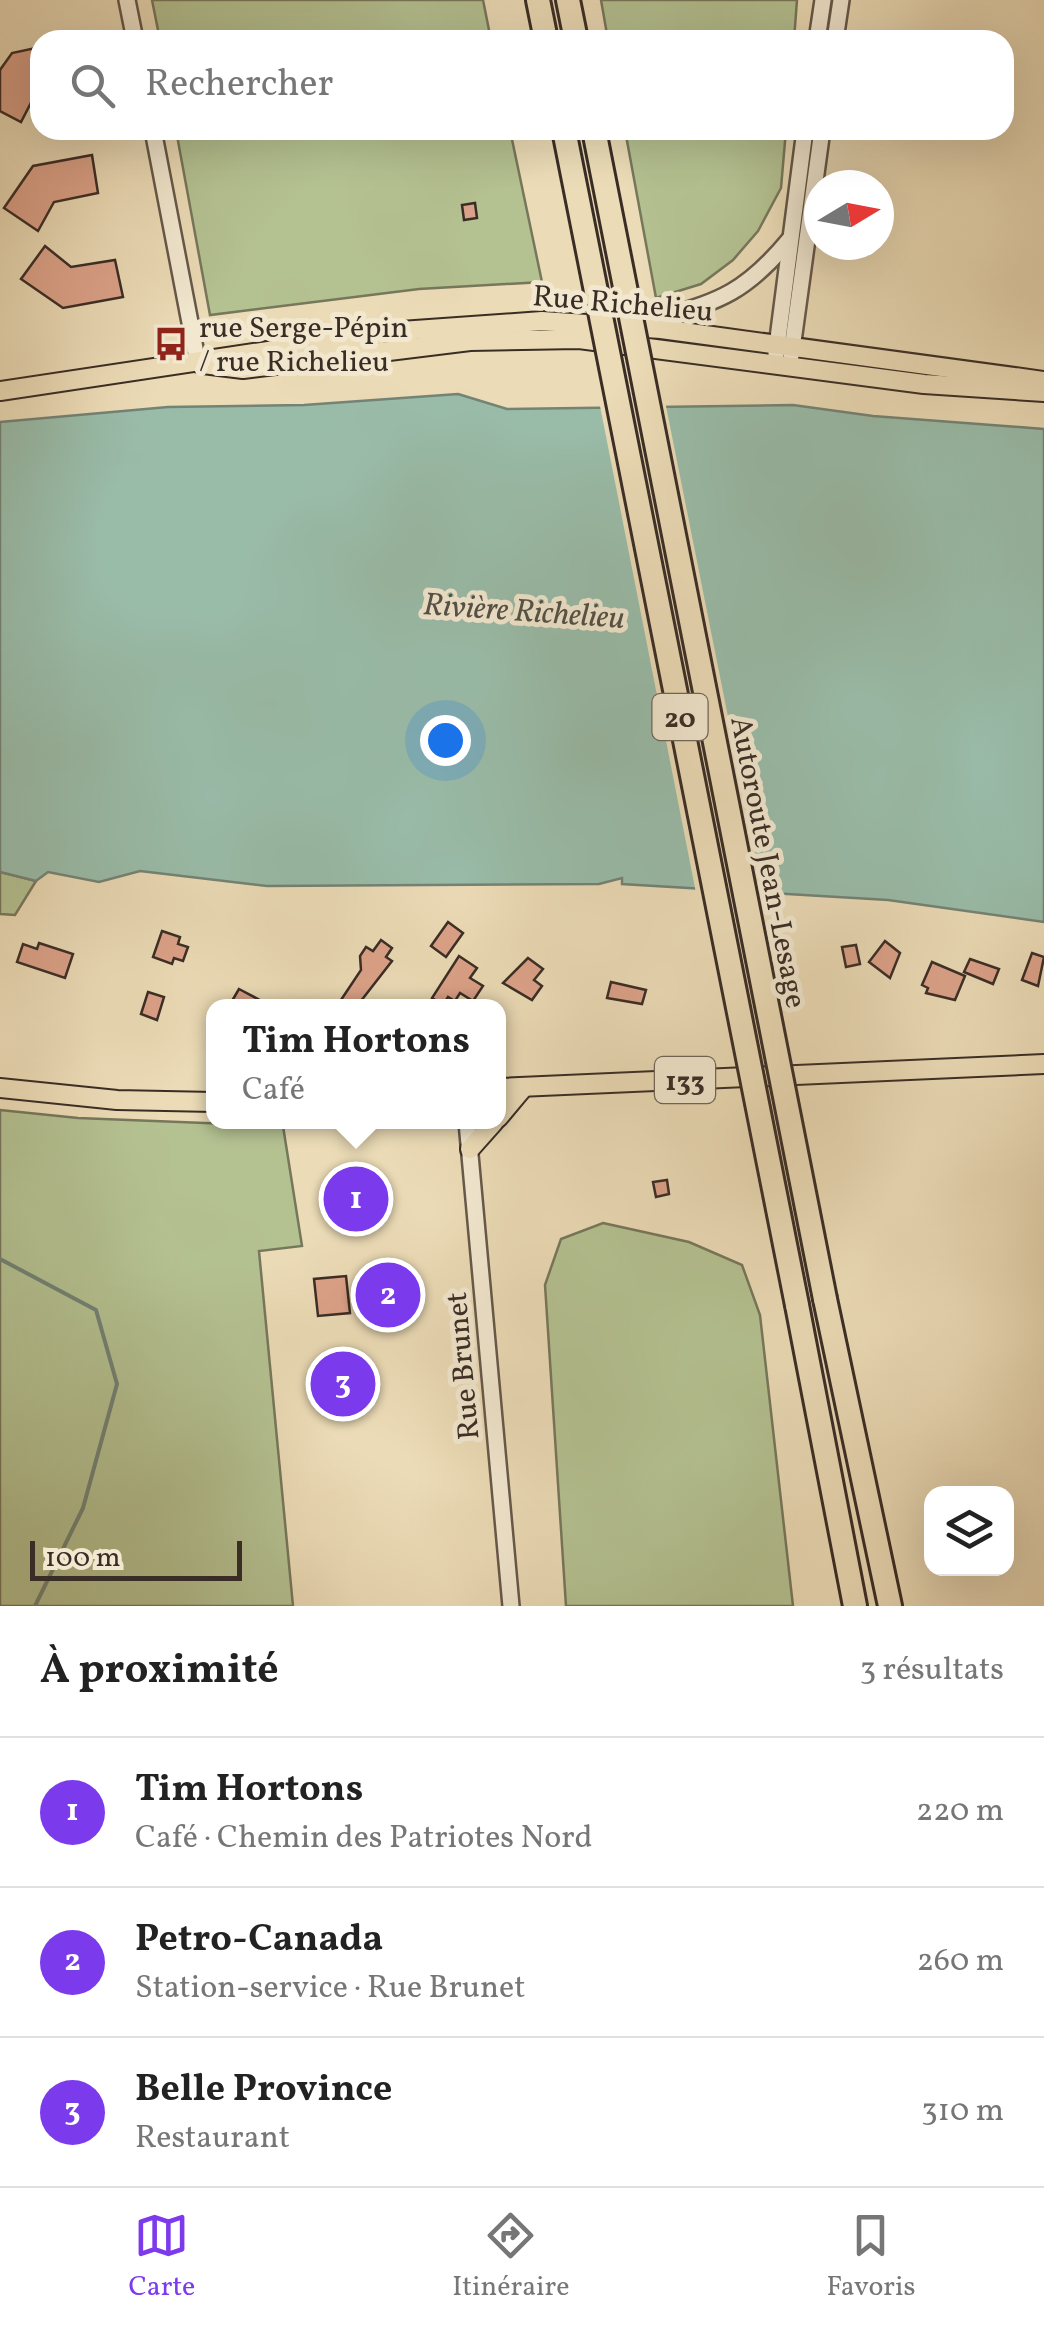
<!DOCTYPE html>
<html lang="fr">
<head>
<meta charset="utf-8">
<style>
  :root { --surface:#fff; --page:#f2f2f2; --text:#222; --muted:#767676; --line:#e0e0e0; --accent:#7c3aed }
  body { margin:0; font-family:Vollkorn,serif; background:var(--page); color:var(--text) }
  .controls { position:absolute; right:30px; bottom:30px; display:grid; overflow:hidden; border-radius:20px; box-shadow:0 10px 40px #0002 }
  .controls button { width:90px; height:90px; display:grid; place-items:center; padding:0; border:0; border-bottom:2px solid var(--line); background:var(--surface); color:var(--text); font:50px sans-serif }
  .compass { position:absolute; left:804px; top:170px; width:90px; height:90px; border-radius:50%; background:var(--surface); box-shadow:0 10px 40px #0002; rotate:80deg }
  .scale { position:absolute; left:30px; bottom:25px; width:212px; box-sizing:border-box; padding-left:10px; border:5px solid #3a2d26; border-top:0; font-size:28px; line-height:35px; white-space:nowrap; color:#3a2d26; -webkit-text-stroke:8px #f2e8d0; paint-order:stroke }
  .you { position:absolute; left:445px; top:740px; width:35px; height:35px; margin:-25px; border:8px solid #fff; border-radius:50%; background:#1a73e8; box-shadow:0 0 0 15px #1a73e833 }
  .badge { display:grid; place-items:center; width:65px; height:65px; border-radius:50%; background:var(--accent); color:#fff; font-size:32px; font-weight:700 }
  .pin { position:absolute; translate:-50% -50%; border:5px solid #fff; box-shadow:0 2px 10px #0006 }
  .popup { position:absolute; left:206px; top:999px; width:300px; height:130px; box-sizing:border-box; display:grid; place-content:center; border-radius:20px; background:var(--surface); filter:drop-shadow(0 2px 8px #0005); font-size:32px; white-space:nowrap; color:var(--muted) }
  .popup b { font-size:38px; color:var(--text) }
  .popup::after { content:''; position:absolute; left:50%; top:100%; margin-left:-20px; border:20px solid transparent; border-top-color:var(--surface) }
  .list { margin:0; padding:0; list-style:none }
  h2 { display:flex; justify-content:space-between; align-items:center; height:130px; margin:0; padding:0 40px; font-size:42px }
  h2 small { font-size:32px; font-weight:400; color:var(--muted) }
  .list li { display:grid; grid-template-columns:65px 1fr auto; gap:30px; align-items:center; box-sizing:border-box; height:150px; padding:0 40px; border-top:2px solid var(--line) }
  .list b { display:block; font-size:38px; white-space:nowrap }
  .list p { margin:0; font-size:32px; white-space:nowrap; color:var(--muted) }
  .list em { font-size:32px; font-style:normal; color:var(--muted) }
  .icon { flex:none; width:55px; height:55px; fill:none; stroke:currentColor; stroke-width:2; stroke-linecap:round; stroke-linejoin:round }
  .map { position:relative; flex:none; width:1044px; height:1606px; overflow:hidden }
  .search { position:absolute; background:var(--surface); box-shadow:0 10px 40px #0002; left:30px; right:30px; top:30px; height:110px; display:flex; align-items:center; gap:25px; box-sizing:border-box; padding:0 35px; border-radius:30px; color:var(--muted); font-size:38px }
  .sheet { height:580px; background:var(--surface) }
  nav { display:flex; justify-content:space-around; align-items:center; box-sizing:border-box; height:140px; border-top:2px solid var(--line); background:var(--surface); font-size:28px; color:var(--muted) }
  nav a { display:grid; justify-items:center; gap:5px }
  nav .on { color:var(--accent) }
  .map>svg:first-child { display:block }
  .green { fill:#b4c191; stroke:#77775c; stroke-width:2.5 }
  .water { fill:#99bca9; stroke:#738375; stroke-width:2.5 }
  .pier { fill:#ebdbb6 }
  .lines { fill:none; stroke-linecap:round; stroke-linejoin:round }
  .stream { stroke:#738375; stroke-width:4 }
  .building { fill:#dca289; stroke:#3a2d26; stroke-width:2.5 }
  .minor-casing { stroke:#66584a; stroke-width:20 }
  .major-casing { stroke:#3a2d26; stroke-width:22 }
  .highway-casing { stroke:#3a2d26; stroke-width:28 }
  .minor { stroke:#f2e8d0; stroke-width:15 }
  .major { stroke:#ebdbb6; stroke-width:18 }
  .highway { stroke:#ebdbb6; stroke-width:22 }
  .highway-bridge-casing { stroke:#3a2d26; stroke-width:28; stroke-linecap:butt }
  .highway-bridge { stroke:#ebdbb6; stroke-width:22 }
  .labels { text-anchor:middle; stroke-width:10; stroke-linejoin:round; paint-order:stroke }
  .shield { fill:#f2e8d0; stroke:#716559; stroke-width:2.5 }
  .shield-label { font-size:28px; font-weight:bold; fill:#3a2d26 }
  .street-label { font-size:30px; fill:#3a2d26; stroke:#f2e8d0 }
  .poi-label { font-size:30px; fill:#3a2d26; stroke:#f2e8d0; text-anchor:start }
  .water-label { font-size:32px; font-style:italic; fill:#525147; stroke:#f2e8d0 }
</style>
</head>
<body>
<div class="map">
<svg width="1044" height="1606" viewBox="0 0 1044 1606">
  <rect width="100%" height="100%" fill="#ebdbb6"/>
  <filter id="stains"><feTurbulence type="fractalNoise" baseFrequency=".002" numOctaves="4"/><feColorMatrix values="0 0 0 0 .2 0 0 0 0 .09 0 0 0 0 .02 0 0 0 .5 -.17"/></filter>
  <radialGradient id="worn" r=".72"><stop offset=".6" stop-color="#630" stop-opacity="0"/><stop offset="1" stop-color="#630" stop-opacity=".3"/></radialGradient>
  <!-- green -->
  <g class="green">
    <path d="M152,0H483L491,40H160Z"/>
    <path d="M601,0H797L794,40H608Z"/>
    <path d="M176,130H510L542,282L419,289L210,315Z"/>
    <path d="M625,130H786L781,188L758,231L733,260L701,284L656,298Z"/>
    <path d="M0,872L36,881L15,915L0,914Z"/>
    <path d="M0,1110L78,1118L283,1126L302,1246L259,1251L293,1606H0Z"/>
    <path d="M603,1223L689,1242L742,1265L760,1315L793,1606H566L545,1285L561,1239Z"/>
  </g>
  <!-- water -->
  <path class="water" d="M458,394L507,409L793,405L873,416L1044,429V922L888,900L622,884V878L599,884L267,886L140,871L99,882L48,872L36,881L0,872V422L168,407L304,405Z"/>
  <!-- pier -->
  <path class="pier" d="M665,401L764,897L696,893L600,406Z"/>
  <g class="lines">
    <!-- stream -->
    <path class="stream" d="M0,1259L96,1310L117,1384L83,1508L35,1606"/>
  </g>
  <!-- building -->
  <g class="building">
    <path d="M40,47V96L34,97L21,122L0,111V70L12,53Z"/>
    <path d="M92,155L98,193L54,202L38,231L4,208L33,166Z"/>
    <path d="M475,203L477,218L464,220L462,205Z"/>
    <path d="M45,246L71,267L115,260L123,297L63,308L21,279Z"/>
    <path d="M448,922L463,933L446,957L431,946Z"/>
    <path d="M162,931L180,937L178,944L188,947L183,961L174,958L172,964L153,957Z"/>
    <path d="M381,940L392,948L386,957L392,961L357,1006H350L341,1000L361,970L360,956L366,947L373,951Z"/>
    <path d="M885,941L900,953L890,978L869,962Z"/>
    <path d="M39,943L73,954L65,978L17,962L23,944L37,949Z"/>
    <path d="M856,945L860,964L846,967L842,947Z"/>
    <path d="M1032,953L1044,957L1038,986L1022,980Z"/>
    <path d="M459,956L477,968L470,978L483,986L473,1001L460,993L455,1001L448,997L443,1005L432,998Z"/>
    <path d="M528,958L543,969L534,980L542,986L532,1000L503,983Z"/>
    <path d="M970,959L999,969L993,984L964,972Z"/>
    <path d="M932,962L965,976L955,1000L926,993L928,988L922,985Z"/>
    <path d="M611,982L646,990L642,1004L607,998Z"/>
    <path d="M239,989L271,1006H229Z"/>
    <path d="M148,992L164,997L157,1020L141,1014Z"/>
    <path d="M370,1178L374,1217L333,1222L328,1183Z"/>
    <path d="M667,1180L669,1194L656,1197L653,1182Z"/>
    <path d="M392,1270L396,1322L378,1323L375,1271Z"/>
    <path d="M346,1276L350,1313L318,1316L314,1279Z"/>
    <path d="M362,1367L367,1406L332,1410L328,1370Z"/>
  </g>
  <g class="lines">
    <!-- minor casing -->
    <g class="minor-casing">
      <g id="minor">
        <path d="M127,0L135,40"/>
        <path d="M817,40L823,0"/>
        <path d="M835,40L841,0"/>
        <path d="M153,130L198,364"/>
        <path d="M636,326C709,302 737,303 789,240"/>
        <path d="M776,354L805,130"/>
        <path d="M791,356L822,130"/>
        <path d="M467,1122L511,1606"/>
      </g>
    </g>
    <!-- major casing -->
    <g class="major-casing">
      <g id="major">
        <path d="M203,364L243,369L470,341L579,339L924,384L1044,392"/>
        <path d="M0,391L401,331L542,321L661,329L1044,381"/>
        <path d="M0,1088L117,1100L214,1102"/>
        <path d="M498,1088L1044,1064"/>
        <path d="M498,1118L524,1087"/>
        <path d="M470,1149L494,1122"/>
      </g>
    </g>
    <!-- highway casing -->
    <g class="highway-casing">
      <g id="highway">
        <path d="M538,0L546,40"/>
        <path d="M568,0L576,40"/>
        <path d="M825,1299L890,1606"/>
        <path d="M797,1305L855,1606"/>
      </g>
    </g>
    <!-- minor -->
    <use href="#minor" class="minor"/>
    <!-- major -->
    <use href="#major" class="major"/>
    <!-- highway -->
    <use href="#highway" class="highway"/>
    <!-- highway-bridge casing -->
    <g class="highway-bridge-casing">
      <g id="highway-bridge">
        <path d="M564,130L797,1305"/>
        <path d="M594,130L825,1299"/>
      </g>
    </g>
    <!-- highway-bridge -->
    <use href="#highway-bridge" class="highway-bridge"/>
  </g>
  <!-- icons -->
  <defs>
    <g id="bus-bare" transform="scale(2.7)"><path d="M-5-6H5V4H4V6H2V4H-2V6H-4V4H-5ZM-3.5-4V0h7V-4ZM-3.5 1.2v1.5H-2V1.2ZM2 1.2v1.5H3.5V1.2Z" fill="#8f2418" stroke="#f2e8d0" stroke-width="2.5" paint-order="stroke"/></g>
  </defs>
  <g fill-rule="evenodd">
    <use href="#bus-bare" x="171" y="344"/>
  </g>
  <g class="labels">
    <!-- shield labels -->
    <g class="shield">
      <rect x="652.5" y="694" width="55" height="46" rx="8"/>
      <rect x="655" y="1057" width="60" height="46" rx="8"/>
    </g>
    <g class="shield-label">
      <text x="680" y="727">20</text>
      <text x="685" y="1090">133</text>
    </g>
    <!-- street labels -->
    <g class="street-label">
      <text transform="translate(623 303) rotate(5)" y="10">Rue Richelieu</text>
      <text transform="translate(769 862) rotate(79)" y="10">Autoroute Jean-Lesage</text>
      <text transform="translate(462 1366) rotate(-95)" y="10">Rue Brunet</text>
    </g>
    <!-- poi labels -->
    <g class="poi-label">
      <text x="199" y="337">rue Serge-Pépin<tspan x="199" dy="34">/ rue Richelieu</tspan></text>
    </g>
    <!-- water labels -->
    <g class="water-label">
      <text transform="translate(524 610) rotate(4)" y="11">Rivière Richelieu</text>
    </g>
  </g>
  <rect width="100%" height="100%" filter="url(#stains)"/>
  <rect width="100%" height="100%" fill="url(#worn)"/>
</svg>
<div class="controls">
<button><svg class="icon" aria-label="layers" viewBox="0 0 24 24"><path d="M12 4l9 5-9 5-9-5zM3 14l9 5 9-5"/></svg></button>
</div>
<svg class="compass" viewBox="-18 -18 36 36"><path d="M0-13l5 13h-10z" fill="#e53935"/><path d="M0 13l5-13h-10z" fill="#767676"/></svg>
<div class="scale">100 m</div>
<div class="you"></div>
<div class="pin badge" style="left:356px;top:1199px">1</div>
<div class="popup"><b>Tim Hortons</b>Café</div>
<div class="pin badge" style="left:388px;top:1295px">2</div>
<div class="pin badge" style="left:343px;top:1384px">3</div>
<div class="search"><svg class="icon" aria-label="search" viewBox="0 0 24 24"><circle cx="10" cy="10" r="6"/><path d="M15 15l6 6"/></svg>Rechercher</div>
</div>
<section class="sheet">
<h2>À proximité<small>3 résultats</small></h2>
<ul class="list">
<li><span class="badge">1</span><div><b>Tim Hortons</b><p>Café · Chemin des Patriotes Nord</p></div><em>220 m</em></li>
<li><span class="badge">2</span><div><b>Petro-Canada</b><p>Station-service · Rue Brunet</p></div><em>260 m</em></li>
<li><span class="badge">3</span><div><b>Belle Province</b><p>Restaurant</p></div><em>310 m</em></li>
</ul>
</section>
<nav>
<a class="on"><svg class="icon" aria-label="map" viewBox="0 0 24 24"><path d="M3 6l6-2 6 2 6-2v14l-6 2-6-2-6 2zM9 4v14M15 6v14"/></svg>Carte</a>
<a><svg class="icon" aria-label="directions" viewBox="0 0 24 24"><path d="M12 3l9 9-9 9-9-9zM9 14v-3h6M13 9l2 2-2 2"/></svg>Itinéraire</a>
<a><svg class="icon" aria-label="saved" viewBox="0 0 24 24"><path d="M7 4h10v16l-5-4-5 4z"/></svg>Favoris</a>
</nav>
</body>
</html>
